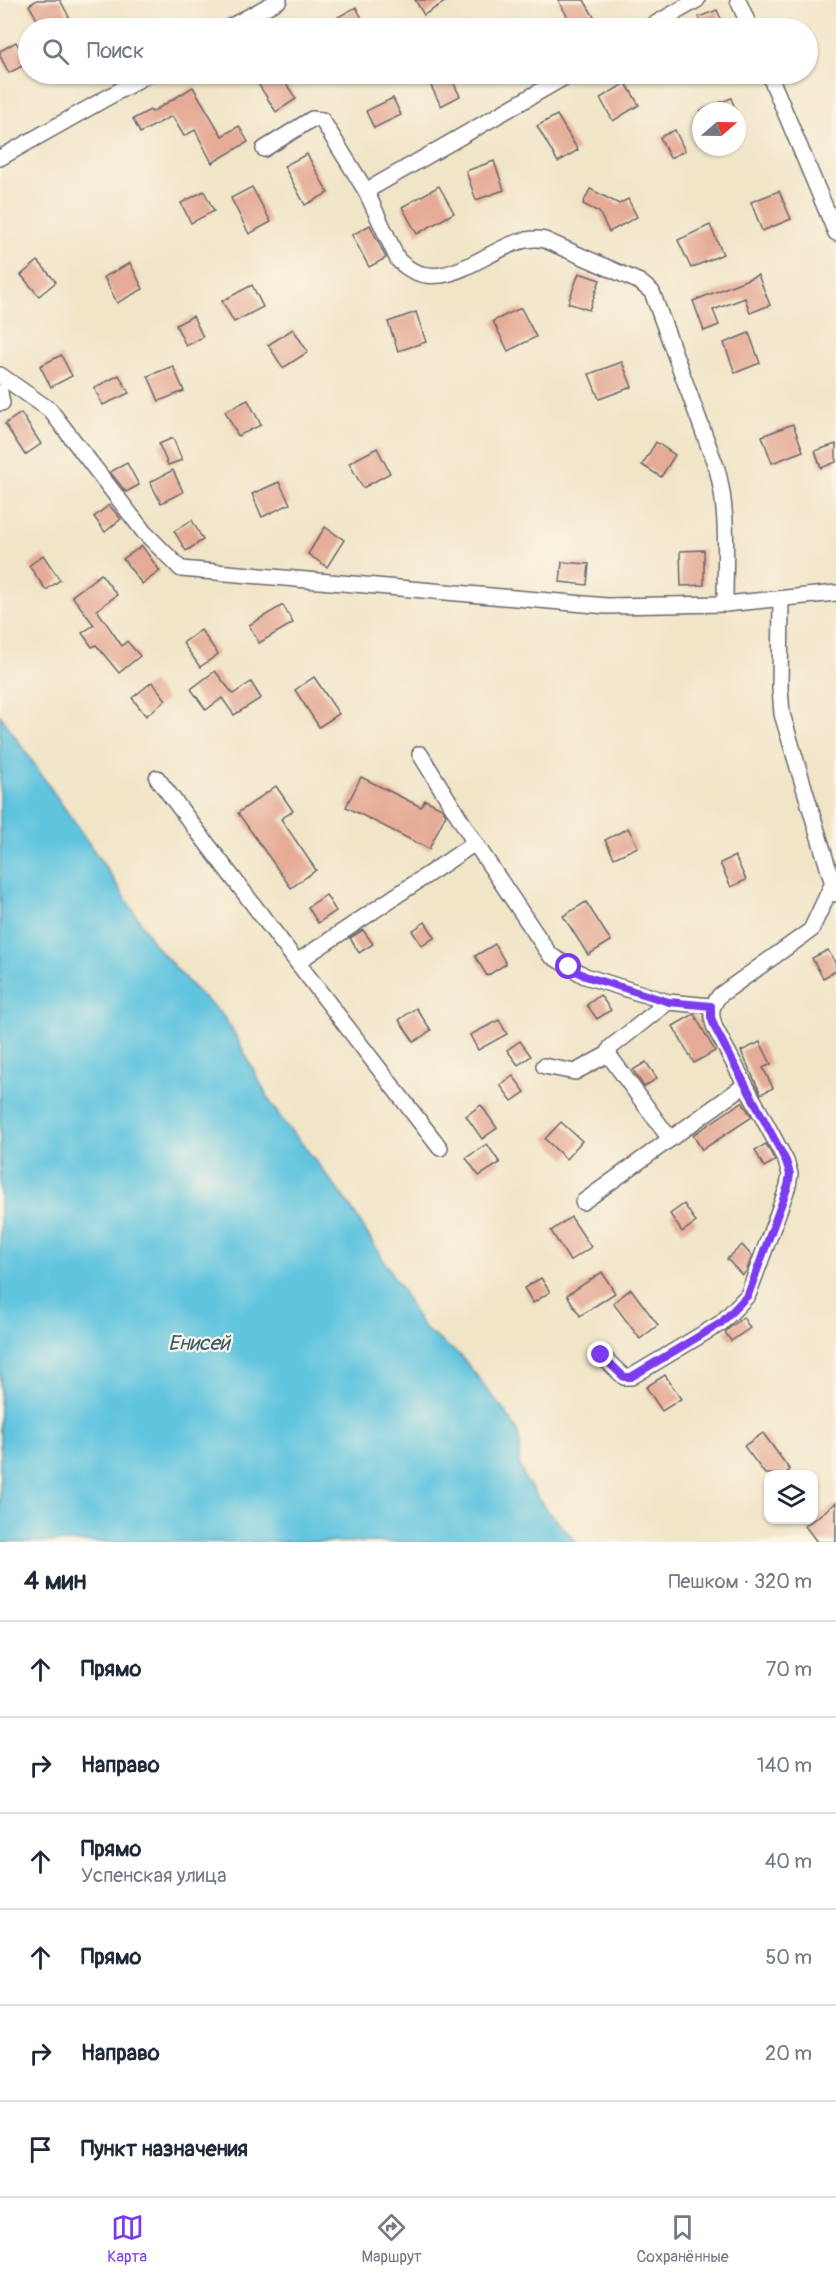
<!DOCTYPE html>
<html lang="ru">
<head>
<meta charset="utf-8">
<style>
  :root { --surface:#fff; --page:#f6f6f7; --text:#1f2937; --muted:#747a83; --line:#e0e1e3; --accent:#7c3aed }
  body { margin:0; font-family:Pangolin,sans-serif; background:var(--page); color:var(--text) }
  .controls { position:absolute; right:18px; bottom:18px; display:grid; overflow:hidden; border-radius:12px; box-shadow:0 2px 4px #0004 }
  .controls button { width:54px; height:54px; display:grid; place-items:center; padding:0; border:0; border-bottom:2px solid var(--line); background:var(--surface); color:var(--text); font:30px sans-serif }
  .compass { position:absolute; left:692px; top:102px; width:54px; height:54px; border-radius:50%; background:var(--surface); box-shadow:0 2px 4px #0004; rotate:70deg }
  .stop { position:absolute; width:18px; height:18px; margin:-14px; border:4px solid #7c3aed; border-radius:50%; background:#fff }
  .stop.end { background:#7c3aed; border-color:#fff; box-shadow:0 2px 6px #0008 }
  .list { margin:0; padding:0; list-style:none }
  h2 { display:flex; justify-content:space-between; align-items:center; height:78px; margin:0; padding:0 24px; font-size:26px }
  h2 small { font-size:20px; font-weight:400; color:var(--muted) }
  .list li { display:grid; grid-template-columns:39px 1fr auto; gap:18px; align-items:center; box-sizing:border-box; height:96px; padding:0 24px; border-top:2px solid var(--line) }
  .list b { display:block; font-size:22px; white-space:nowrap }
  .list p { margin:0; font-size:20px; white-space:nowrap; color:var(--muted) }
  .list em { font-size:20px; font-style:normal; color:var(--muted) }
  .icon { flex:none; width:33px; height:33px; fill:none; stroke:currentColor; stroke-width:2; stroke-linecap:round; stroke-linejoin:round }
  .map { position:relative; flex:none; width:836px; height:1542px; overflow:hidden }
  .search { position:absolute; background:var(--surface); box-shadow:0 2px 4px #0004; left:18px; right:18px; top:18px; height:66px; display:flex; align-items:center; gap:15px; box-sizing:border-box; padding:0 21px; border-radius:33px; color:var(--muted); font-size:22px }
  .sheet { height:654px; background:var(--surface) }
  nav { display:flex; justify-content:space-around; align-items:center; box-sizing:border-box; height:84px; border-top:2px solid var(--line); background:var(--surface); font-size:16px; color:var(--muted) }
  nav a { display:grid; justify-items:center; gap:3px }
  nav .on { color:var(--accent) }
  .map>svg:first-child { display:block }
  .water { fill:#61c4df; stroke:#42738d; stroke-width:1.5 }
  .building { fill:#e5ab96 }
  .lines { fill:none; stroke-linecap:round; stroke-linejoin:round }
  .street-casing { stroke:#6a666c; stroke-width:18 }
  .street { stroke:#fff; stroke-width:15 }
  .route { stroke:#7c3aed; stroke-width:8 }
  .labels { text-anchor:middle; stroke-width:4.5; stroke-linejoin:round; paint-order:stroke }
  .water-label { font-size:21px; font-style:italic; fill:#385b74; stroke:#fcf5e5 }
</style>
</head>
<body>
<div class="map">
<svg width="836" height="1542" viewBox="0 0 836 1542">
  <rect width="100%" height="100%" fill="#fcf5e5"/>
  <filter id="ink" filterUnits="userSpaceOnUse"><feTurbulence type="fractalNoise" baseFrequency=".0167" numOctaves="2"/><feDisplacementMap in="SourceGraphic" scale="12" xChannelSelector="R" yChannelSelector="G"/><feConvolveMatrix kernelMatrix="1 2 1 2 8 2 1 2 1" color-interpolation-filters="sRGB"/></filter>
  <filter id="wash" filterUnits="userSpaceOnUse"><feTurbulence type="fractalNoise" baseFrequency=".008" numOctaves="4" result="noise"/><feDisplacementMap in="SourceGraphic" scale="24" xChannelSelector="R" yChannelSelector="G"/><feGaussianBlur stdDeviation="1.35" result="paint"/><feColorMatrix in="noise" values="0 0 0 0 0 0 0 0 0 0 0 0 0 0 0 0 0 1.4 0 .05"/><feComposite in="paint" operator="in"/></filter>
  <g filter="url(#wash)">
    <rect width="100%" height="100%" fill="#f1e5c8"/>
    <!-- water -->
    <path class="water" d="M0,715L112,877L154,944L190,984L223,1016L233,1031L269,1100L284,1123L303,1145L348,1203L402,1290L418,1320L427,1331L461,1356L508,1416L517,1430L520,1444L519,1462L525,1479L543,1505L576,1542H0Z"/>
    <g id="blocks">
      <!-- building -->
      <g class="building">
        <path d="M37,0H60L69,17L49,28H42L29,5Z"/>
        <path d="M415,0H448L424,15Z"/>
        <path d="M558,0H584L594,17L574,28Z"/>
        <path d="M356,7L367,28H335L331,21Z"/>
        <path d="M717,10L725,28H704L699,17Z"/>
        <path d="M16,42L28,63L9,73L0,56V51Z"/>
        <path d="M252,74H280L296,99L276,112Z"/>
        <path d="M425,74H449L460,96L441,106Z"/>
        <path d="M626,83L639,105L613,121L600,98Z"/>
        <path d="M193,87L222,136L239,126L248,142L212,163L195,130L184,136L172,116L140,133L133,119L150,110L152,112Z"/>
        <path d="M393,98L401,115L374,128L366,111Z"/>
        <path d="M731,98L736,111H700Z"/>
        <path d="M557,115L578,150L558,162L537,126Z"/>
        <path d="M675,130L685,151L670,158L660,137Z"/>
        <path d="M307,154L328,193L305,205L284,166Z"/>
        <path d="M494,161L504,190L476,200L466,171Z"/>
        <path d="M439,186L454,213L417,234L402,207Z"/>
        <path d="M252,187L271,222L249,234L231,198Z"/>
        <path d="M590,189L619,204L628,199L637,217L609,232L599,212L583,204Z"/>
        <path d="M204,191L214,211L191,223L181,203Z"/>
        <path d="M779,191L791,219L762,231L751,202Z"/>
        <path d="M370,225L386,258L369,267L352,235Z"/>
        <path d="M710,225L723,254L691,268L678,240Z"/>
        <path d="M38,261L56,282L39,296L21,275Z"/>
        <path d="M130,263L143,289L117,303L104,277Z"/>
        <path d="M579,273L600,280L589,310L568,303Z"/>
        <path d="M758,275L770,305L750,313L745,298L713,310L719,325L704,331L693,301Z"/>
        <path d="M252,285L263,307L234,322L222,301Z"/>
        <path d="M521,308L536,337L508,351L493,321Z"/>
        <path d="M416,312L426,342L398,351L388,322Z"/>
        <path d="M193,316L203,337L186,346L176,325Z"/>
        <path d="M293,329L308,352L283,368L268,345Z"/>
        <path d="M749,333L760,363L735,373L724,343Z"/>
        <path d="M61,355L72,376L51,387L40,366Z"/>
        <path d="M622,362L632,387L599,399L589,374Z"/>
        <path d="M173,366L184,391L159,401L148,376Z"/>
        <path d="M119,375L129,393L103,405L94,388Z"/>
        <path d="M248,400L261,425L238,436L225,411Z"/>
        <path d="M21,413L41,444L25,455L5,424Z"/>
        <path d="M793,424L803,451L772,463L762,436Z"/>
        <path d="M173,438L182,460L168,465L159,444Z"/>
        <path d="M656,442L675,455L661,477L642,465Z"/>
        <path d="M836,444V462L821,468L815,451Z"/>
        <path d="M377,448L390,473L363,488L349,463Z"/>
        <path d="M127,463L139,485L126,492L110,472Z"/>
        <path d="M173,470L183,492L161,503L150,482Z"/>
        <path d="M279,482L290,504L262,517L252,494Z"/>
        <path d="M109,505L121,519L105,532L94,517Z"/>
        <path d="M192,520L203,540L186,551L174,531Z"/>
        <path d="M325,527L344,540L327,567L308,554Z"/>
        <path d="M142,546L160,571L142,584L123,559Z"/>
        <path d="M704,550V585L681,586L680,551Z"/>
        <path d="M43,555L60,580L46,590L29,566Z"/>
        <path d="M562,562L589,564L587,585L560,582Z"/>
        <path d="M101,574L117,595L97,610L122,646L127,641L140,656L119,673L96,645L92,647L82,633L94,625L72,596Z"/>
        <path d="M283,605L293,623L259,643L249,625Z"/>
        <path d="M201,630L218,654L200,667L183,643Z"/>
        <path d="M215,671L233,694L251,682L261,698L234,715L222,698L206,710L191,689Z"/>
        <path d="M314,677L339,714L319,727L295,690Z"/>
        <path d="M152,682L166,700L146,716L132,698Z"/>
        <path d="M361,777L421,807L425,800L442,808L446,814L429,849L346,807Z"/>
        <path d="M276,786L293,811L281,819L316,870L291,888L238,813Z"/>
        <path d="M628,828L638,847L614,858L605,840Z"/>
        <path d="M735,856L746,880L731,887L720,863Z"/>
        <path d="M326,895L336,911L318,923L308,907Z"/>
        <path d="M586,902L611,941L588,955L563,916Z"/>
        <path d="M425,922L435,937L422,946L412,931Z"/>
        <path d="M363,930L373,944L359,953L350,938Z"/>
        <path d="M495,944L506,964L487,976L475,956Z"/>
        <path d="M828,950L836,964V971L823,978L812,958Z"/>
        <path d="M600,995L611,1010L597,1019L587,1005Z"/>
        <path d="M416,1008L431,1030L414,1042L399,1020Z"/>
        <path d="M694,1014L715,1051L694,1063L673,1026Z"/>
        <path d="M499,1020L507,1034L478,1050L470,1035Z"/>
        <path d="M520,1041L531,1056L518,1065L507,1050Z"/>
        <path d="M760,1042L771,1064L763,1068L773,1088L761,1094L741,1051Z"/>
        <path d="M646,1062L657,1078L644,1087L633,1070Z"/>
        <path d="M513,1076L525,1092L512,1101L500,1085Z"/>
        <path d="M742,1102L752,1117L702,1150L693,1135Z"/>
        <path d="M481,1105L497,1128L482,1139L466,1116Z"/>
        <path d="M561,1122L582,1141L566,1159L545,1139Z"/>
        <path d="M487,1144L500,1163L479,1176L466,1158Z"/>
        <path d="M766,1144L775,1161L764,1167L755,1150Z"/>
        <path d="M684,1204L696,1222L682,1232L670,1214Z"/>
        <path d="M571,1217L591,1247L570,1261L551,1231Z"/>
        <path d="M742,1245L752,1256L746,1272L742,1275L727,1259Z"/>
        <path d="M602,1272L615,1293L580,1316L567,1295Z"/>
        <path d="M541,1278L550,1292L533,1303L524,1288Z"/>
        <path d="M631,1289L658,1325L640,1339L613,1303Z"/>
        <path d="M743,1317L750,1328L731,1341L725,1332Z"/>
        <path d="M665,1375L681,1399L662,1411L646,1387Z"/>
        <path d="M763,1433L790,1470L784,1474H765L744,1446Z"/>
        <path d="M836,1503V1542H817L805,1526Z"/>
      </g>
    </g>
  </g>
  <g filter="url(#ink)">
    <use href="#blocks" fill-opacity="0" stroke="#6a666c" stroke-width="1.5"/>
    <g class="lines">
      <!-- street casing -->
      <g class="street-casing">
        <g id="street">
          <path d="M738,0L750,28"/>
          <path d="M228,28L279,0"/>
          <path d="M648,28L697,0"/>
          <path d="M769,74L836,233"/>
          <path d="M264,149L312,119L322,120L366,191L398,260C446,308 499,229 545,240L640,282L652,292L717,469C729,513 725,559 725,604L836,593"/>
          <path d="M0,158L149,74"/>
          <path d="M366,191L570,74"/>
          <path d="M0,375L50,410L144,532L181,569L607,606L725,604"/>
          <path d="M0,392L2,403"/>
          <path d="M781,599L780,688L782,714L836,894"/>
          <path d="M420,754L475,843"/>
          <path d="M157,778L297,962"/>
          <path d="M608,1054L670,1139"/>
          <path d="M544,1066L575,1072L608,1054L611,1047L668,1002"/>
          <path d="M440,1148L297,962L475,843L550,955L585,976L668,1002L711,1006"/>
          <path d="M583,1202L745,1085"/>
          <path d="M601,1355L624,1377H631L721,1323L748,1295L788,1186L790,1174L786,1161L715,1028C710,1014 710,1007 720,995L811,930L832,885"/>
        </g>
      </g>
      <!-- street -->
      <use href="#street" class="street"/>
    </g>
  </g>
  <g class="lines" filter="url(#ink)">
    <!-- route -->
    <path class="route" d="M569,967L585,976L669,1002L711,1006V1017L715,1028L786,1161L790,1174L788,1186L748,1295L721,1323L631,1377H624L601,1355"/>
  </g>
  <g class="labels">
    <!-- water labels -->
    <g class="water-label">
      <text x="199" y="1350">Енисей</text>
    </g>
  </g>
</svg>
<div class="controls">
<button><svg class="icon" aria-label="layers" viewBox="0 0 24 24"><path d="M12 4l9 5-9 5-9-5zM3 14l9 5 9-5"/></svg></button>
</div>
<svg class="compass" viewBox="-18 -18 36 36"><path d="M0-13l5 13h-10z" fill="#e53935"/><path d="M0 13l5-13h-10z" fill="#747a83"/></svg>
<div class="stop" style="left:569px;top:967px"></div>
<div class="stop end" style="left:601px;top:1355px"></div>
<div class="search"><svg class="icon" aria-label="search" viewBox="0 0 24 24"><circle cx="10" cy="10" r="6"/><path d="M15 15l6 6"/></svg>Поиск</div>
</div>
<section class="sheet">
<h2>4 мин<small>Пешком · 320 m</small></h2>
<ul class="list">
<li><svg class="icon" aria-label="ahead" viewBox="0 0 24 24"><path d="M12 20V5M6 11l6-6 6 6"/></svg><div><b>Прямо</b></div><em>70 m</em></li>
<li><svg class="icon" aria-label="right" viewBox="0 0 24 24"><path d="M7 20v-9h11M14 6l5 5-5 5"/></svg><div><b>Направо</b></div><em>140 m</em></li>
<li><svg class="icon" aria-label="ahead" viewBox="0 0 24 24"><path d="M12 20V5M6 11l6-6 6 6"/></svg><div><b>Прямо</b><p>Успенская улица</p></div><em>40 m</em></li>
<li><svg class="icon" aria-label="ahead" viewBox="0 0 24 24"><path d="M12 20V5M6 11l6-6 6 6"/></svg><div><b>Прямо</b></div><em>50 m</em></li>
<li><svg class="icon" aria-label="right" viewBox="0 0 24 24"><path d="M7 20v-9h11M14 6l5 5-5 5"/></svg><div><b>Направо</b></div><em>20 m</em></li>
<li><svg class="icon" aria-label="arrive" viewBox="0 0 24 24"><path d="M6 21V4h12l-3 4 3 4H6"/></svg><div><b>Пункт назначения</b></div></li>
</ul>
</section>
<nav>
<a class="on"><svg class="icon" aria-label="map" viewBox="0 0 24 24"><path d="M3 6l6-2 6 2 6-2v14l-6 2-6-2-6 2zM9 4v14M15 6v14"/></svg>Карта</a>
<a><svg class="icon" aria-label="directions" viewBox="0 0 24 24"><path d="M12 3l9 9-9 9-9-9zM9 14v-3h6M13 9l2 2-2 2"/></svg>Маршрут</a>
<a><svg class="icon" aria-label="saved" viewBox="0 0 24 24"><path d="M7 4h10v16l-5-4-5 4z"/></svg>Сохранённые</a>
</nav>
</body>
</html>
